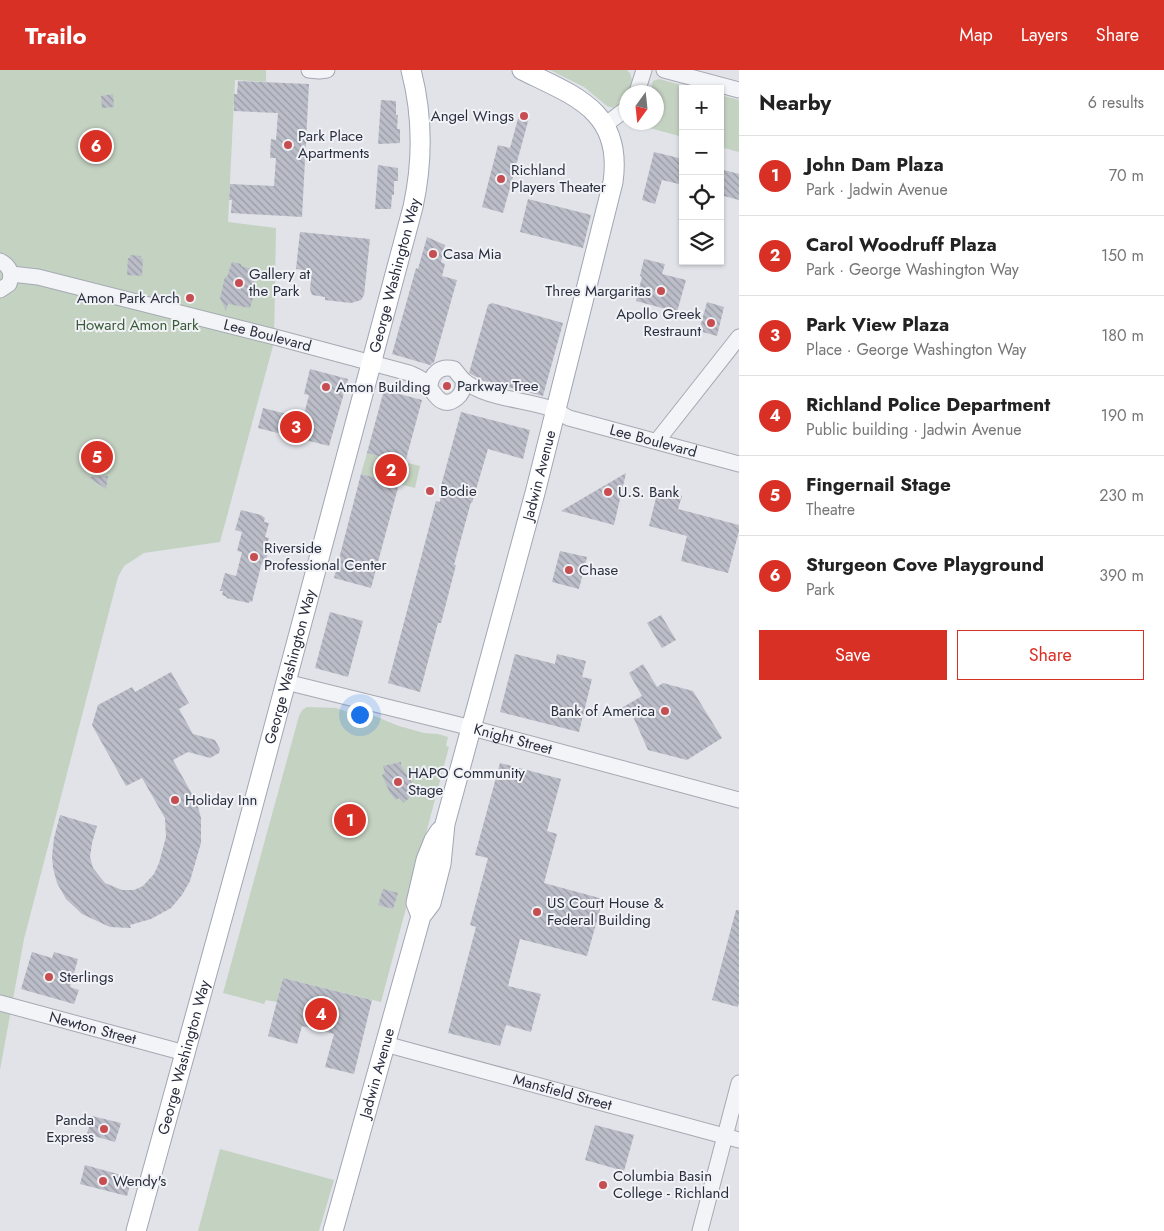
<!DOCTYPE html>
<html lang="en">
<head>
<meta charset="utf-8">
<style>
  :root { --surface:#fff; --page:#f6f6f6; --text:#222; --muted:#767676; --line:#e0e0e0; --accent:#d93025 }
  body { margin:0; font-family:Jost,sans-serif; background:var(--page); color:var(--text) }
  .controls { position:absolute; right:15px; top:15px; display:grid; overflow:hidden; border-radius:0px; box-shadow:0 1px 4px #0004 }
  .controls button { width:45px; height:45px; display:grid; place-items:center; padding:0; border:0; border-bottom:1px solid var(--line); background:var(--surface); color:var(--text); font:25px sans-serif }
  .compass { position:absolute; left:619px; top:15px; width:45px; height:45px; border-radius:50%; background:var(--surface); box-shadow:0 1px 4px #0004; rotate:195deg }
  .you { position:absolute; left:359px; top:644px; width:18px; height:18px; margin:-12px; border:4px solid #fff; border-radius:50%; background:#1a73e8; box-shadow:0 0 0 8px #1a73e833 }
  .badge { display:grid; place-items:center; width:32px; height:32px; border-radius:50%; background:var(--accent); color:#fff; font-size:16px; font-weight:700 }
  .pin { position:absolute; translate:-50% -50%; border:2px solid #fff; box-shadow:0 1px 5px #0006 }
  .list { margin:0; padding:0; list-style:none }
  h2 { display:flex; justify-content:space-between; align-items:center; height:65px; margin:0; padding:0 20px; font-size:21px }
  h2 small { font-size:16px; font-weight:400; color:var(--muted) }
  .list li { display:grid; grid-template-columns:32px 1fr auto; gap:15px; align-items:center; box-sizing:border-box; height:80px; padding:0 20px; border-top:1px solid var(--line) }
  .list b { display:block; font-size:19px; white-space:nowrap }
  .list p { margin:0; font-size:16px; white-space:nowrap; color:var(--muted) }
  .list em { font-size:16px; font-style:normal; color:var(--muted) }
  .actions { display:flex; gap:10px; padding:15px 20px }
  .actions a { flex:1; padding:11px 0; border:1px solid var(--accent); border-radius:0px; text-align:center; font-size:18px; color:var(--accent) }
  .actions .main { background:var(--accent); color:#fff }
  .icon { flex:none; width:28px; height:28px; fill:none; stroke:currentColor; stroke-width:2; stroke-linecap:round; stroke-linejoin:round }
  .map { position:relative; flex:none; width:739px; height:1161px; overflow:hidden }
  header { display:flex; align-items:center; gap:30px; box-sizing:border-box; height:70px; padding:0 25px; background:var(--accent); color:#fff }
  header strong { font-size:24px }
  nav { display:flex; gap:28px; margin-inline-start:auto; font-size:18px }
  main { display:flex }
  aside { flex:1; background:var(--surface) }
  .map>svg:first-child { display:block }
  .green { fill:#c4d2c2 }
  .building { fill:url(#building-back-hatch) }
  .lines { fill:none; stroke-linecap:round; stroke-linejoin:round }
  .minor-casing { stroke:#a6a9b3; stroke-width:17 }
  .major-casing { stroke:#a0a6b4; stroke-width:21 }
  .minor { stroke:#f3f4f7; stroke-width:15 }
  .major { stroke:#fff; stroke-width:19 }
  .poi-dot { fill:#c64d50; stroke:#f0f2f6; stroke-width:2 }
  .labels { text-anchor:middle; stroke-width:4; stroke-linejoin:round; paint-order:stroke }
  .poi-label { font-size:15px; fill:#2a2f3f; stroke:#f0f2f6; text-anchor:start }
  .street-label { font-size:15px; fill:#2a2f3f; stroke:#f0f2f6 }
  .park-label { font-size:15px; fill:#3a5a38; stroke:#f0f2f6 }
</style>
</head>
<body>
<header>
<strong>Trailo</strong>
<nav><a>Map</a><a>Layers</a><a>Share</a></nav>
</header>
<main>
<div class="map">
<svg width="739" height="1161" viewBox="0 0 739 1161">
  <defs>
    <pattern id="building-back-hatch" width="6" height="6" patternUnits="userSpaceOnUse" patternTransform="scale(1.25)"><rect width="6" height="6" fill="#bbbec8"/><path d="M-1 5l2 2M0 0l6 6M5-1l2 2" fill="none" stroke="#989ba4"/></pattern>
  </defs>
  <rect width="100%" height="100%" fill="#e1e3e9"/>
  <!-- green -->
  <g class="green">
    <path d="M0,0H266V12L235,10L228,152L276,158L274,272L220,472L144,483L124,496L118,507L24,869L0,1000Z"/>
    <path d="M550,0H627L630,3L632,10L629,22H626V28L621,36L613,38L607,36L584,17Z"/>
    <path d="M659,9L696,19H683V67L642,56V53L656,52V22H650L653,11Z"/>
    <path d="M720,25L739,30V82L720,77Z"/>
    <path d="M367,383L420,396L415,418L361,404Z"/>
    <path d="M307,637L336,638L348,642L372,645L399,656L424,663L438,664L448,667L446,676L449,677L381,932L283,908L277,932L266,930L264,934L223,923L299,646L302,640Z"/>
    <path d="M220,1079L334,1110L319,1161H198Z"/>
  </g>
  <!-- building -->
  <g class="building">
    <path d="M238,11L309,14L302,147L231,143L232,130H229L230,114L274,116L276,88H270L271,69L276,70L278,43L234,41V24H237Z"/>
    <path d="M113,24L114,37L102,38L101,26Z"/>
    <path d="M381,30L396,31V45H398L397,59H400V73L378,74Z"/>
    <path d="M519,45L529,48L503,143L482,137L498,75L510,78Z"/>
    <path d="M654,82L683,89V115L662,110L655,134L642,130Z"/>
    <path d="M378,95L398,98V111H394V125H392L391,139H375Z"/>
    <path d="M720,99L739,104V130L720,125Z"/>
    <path d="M528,129L591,145L583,178L520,162Z"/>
    <path d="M300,162L370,169L364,225L361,230L351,233L325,230V227L312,225L310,219L312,201L296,199Z"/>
    <path d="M427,167L445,175L441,192L445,194L442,206L457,210L434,292L430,295L392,284L416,198L418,199Z"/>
    <path d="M130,185L141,186V189H143L142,206L127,205L128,188H130Z"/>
    <path d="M644,189L665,194L662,204L686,210L677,242L636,231L642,207L640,206Z"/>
    <path d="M232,192L241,194V196L255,200L256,206L251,221L255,222L250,238L228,234L226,241L220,228L225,207H227Z"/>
    <path d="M707,232L724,237L717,266L699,261Z"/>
    <path d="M492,233L563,253L543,326L484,311L469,303L488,235Z"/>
    <path d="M310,299L348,309L329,376L258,358L263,338L303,348L309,325L304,324Z"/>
    <path d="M384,320L422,330L405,393L367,383Z"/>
    <path d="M461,342L530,360L523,389L488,379L472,433L471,432L454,495H456L441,553H438L420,622L388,613L436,431L440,432L441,416Z"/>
    <path d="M626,403L614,455L561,441Z"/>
    <path d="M361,404L399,414L371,518L334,508Z"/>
    <path d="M108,406L106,419L88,407Z"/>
    <path d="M658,420L682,426L678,439L739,455V461L728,503L681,491L687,466L649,456Z"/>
    <path d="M241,440L261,445L265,448L264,452L269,453L265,467L269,468L267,474L270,475L265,493L262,492L252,532L250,531L249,533L226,528L227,527L222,525L223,521H220L225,503L236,506L242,482L237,481L242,462L235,460Z"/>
    <path d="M560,481L587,487L579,519L552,512Z"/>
    <path d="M330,542L363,551L348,607L315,598Z"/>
    <path d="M661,545L676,570L662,578L647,553Z"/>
    <path d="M515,584L555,594L557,584L586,591L582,607L592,609L579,662L500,642Z"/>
    <path d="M643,594L657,617L663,613L693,621L722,668L687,690L648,680L631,642L618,640L642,626L629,603Z"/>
    <path d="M171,602L189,633L179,639L193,664L215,670L220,679L219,683L210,688L188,682L173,690L197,733L201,748V773L190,811L182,825L171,838L151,849L130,855L131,858L110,857L82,844L66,829L57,813L53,798L52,786L54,768L60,745L97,756L92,773L90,787L93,798L105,813L122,820H134L143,816L154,804L159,793L166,767L165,748L142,708L126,716L92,655L98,635L132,617L135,622Z"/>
    <path d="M401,692V696L417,720L404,733L399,728L396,730L390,723L382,705L385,703L383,696Z"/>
    <path d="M500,693L561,709L547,761L557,764L544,813L603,829L587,886L520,869L508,916L541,924L531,962L506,955L500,976L448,963L476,857L470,855L488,788L475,785Z"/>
    <path d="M383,819L398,823L393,839L378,835Z"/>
    <path d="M736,840H739V932L738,937L712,930Z"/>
    <path d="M32,882L52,888L54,882L78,889L70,917L79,920L74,934L21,919Z"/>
    <path d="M283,908L372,930L354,1004L325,997L334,964L302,956L297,974L268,966Z"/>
    <path d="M92,1046L121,1053L115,1072L87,1064Z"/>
    <path d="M595,1055L634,1065L624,1101L585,1090Z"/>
    <path d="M85,1095L132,1108L127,1126L80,1114Z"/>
  </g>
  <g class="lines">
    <!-- minor casing -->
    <g class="minor-casing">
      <g id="minor">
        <path d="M309,0L319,1L327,0"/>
        <path d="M664,0L739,20"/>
        <path d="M637,22L644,0"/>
        <path d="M605,55L626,39"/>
        <path d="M0,191C10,196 13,204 9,214L0,220"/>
        <path id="s1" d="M11,204L38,207L275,267L409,303C416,306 422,308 426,313C434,322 441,341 457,328C463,323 464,317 463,310L454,299C440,295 430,304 430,318"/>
        <path id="s2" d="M463,310C487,330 527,329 555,340C560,342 564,346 569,348L739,394"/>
        <path d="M657,371L739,267"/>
        <path id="s3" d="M286,612L472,658L739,730"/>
        <path id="s4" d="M0,933L185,983"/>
        <path id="s5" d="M385,974L739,1070"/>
        <path d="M700,1161L739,1013"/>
      </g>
    </g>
    <!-- major casing -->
    <g class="major-casing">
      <g id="major">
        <path d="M421,846L416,833L426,790L434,770L440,761"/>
        <path id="s6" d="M136,1161L244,769L413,137C423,91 423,46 411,0"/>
        <path id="s7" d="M333,1161L421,846L431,833L441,794L445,754L535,423L613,112C623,41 575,26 522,0"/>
      </g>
    </g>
    <!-- minor -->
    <use href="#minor" class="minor"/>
    <!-- major -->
    <use href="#major" class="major"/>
  </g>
  <!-- markers -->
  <g class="poi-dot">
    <circle cx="524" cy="46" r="5"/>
    <circle cx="288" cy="75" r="5"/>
    <circle cx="501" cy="109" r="5"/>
    <circle cx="433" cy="184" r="5"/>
    <circle cx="239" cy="213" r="5"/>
    <circle cx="661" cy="221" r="5"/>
    <circle cx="190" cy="228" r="5"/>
    <circle cx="711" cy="253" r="5"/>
    <circle cx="447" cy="316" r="5"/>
    <circle cx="326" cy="317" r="5"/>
    <circle cx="430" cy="421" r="5"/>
    <circle cx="608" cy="422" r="5"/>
    <circle cx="254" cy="487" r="5"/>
    <circle cx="569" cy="500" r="5"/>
    <circle cx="665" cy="641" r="5"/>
    <circle cx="398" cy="712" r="5"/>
    <circle cx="175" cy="730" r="5"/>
    <circle cx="537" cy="842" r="5"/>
    <circle cx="49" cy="907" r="5"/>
    <circle cx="104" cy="1059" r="5"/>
    <circle cx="103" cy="1111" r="5"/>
    <circle cx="603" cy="1115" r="5"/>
  </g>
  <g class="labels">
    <!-- poi labels -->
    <g class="poi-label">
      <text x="514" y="51" text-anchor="end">Angel Wings</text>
      <text x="298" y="71">Park Place<tspan x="298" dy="17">Apartments</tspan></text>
      <text x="511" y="105">Richland<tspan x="511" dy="17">Players Theater</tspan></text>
      <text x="443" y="189">Casa Mia</text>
      <text x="249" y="209">Gallery at<tspan x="249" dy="17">the Park</tspan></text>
      <text x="651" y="226" text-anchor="end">Three Margaritas</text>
      <text x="180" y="233" text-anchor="end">Amon Park Arch</text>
      <text x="701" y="249" text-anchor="end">Apollo Greek<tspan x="701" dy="17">Restraunt</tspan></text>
      <text x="457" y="321">Parkway Tree</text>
      <text x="336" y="322">Amon Building</text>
      <text x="440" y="426">Bodie</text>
      <text x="618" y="427">U.S. Bank</text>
      <text x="264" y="483">Riverside<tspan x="264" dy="17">Professional Center</tspan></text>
      <text x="579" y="505">Chase</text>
      <text x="655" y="646" text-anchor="end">Bank of America</text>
      <text x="408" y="708">HAPO Community<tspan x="408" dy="17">Stage</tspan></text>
      <text x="185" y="735">Holiday Inn</text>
      <text x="547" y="838">US Court House &amp;<tspan x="547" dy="17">Federal Building</tspan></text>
      <text x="59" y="912">Sterlings</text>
      <text x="94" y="1055" text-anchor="end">Panda<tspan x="94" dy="17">Express</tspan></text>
      <text x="613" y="1111">Columbia Basin<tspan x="613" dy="17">College - Richland</tspan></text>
      <text x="113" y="1116">Wendy's</text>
    </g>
    <!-- street labels -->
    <g class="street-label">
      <text dy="5" stroke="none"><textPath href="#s6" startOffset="990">George Washington Way</textPath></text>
      <text dy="5" stroke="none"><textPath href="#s1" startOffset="264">Lee Boulevard</textPath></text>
      <text dy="5" stroke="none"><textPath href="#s2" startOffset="201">Lee Boulevard</textPath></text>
      <text dy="5" stroke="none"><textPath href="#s7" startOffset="785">Jadwin Avenue</textPath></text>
      <text dy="5" stroke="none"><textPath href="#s6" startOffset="585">George Washington Way</textPath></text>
      <text dy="5" stroke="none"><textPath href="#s3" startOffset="234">Knight Street</textPath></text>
      <text dy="5" stroke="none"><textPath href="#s4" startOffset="96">Newton Street</textPath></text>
      <text dy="5" stroke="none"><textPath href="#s6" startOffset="180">George Washington Way</textPath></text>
      <text dy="5" stroke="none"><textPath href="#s7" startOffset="164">Jadwin Avenue</textPath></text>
      <text dy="5" stroke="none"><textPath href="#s5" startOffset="184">Mansfield Street</textPath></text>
    </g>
    <!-- park labels -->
    <g class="park-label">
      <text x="137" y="260">Howard Amon Park</text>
    </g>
  </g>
</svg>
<div class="controls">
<button>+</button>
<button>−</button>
<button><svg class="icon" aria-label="locate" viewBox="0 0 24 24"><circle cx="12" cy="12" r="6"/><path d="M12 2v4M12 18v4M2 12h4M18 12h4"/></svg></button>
<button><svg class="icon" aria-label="layers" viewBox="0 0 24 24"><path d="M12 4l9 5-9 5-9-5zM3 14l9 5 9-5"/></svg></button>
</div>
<svg class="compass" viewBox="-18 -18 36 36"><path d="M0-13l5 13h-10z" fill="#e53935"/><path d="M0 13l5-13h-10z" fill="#767676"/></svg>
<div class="you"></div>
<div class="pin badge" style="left:350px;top:750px">1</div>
<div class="pin badge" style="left:391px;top:400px">2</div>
<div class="pin badge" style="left:296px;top:357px">3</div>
<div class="pin badge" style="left:321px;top:944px">4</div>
<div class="pin badge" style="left:97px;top:387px">5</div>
<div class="pin badge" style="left:96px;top:76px">6</div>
</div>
<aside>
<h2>Nearby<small>6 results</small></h2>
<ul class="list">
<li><span class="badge">1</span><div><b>John Dam Plaza</b><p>Park · Jadwin Avenue</p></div><em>70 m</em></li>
<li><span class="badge">2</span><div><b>Carol Woodruff Plaza</b><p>Park · George Washington Way</p></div><em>150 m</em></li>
<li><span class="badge">3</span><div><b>Park View Plaza</b><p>Place · George Washington Way</p></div><em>180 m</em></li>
<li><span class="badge">4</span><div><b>Richland Police Department</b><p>Public building · Jadwin Avenue</p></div><em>190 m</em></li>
<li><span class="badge">5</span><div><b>Fingernail Stage</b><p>Theatre</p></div><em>230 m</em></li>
<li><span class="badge">6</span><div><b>Sturgeon Cove Playground</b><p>Park</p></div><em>390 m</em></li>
</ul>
<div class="actions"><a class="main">Save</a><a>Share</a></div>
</aside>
</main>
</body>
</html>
